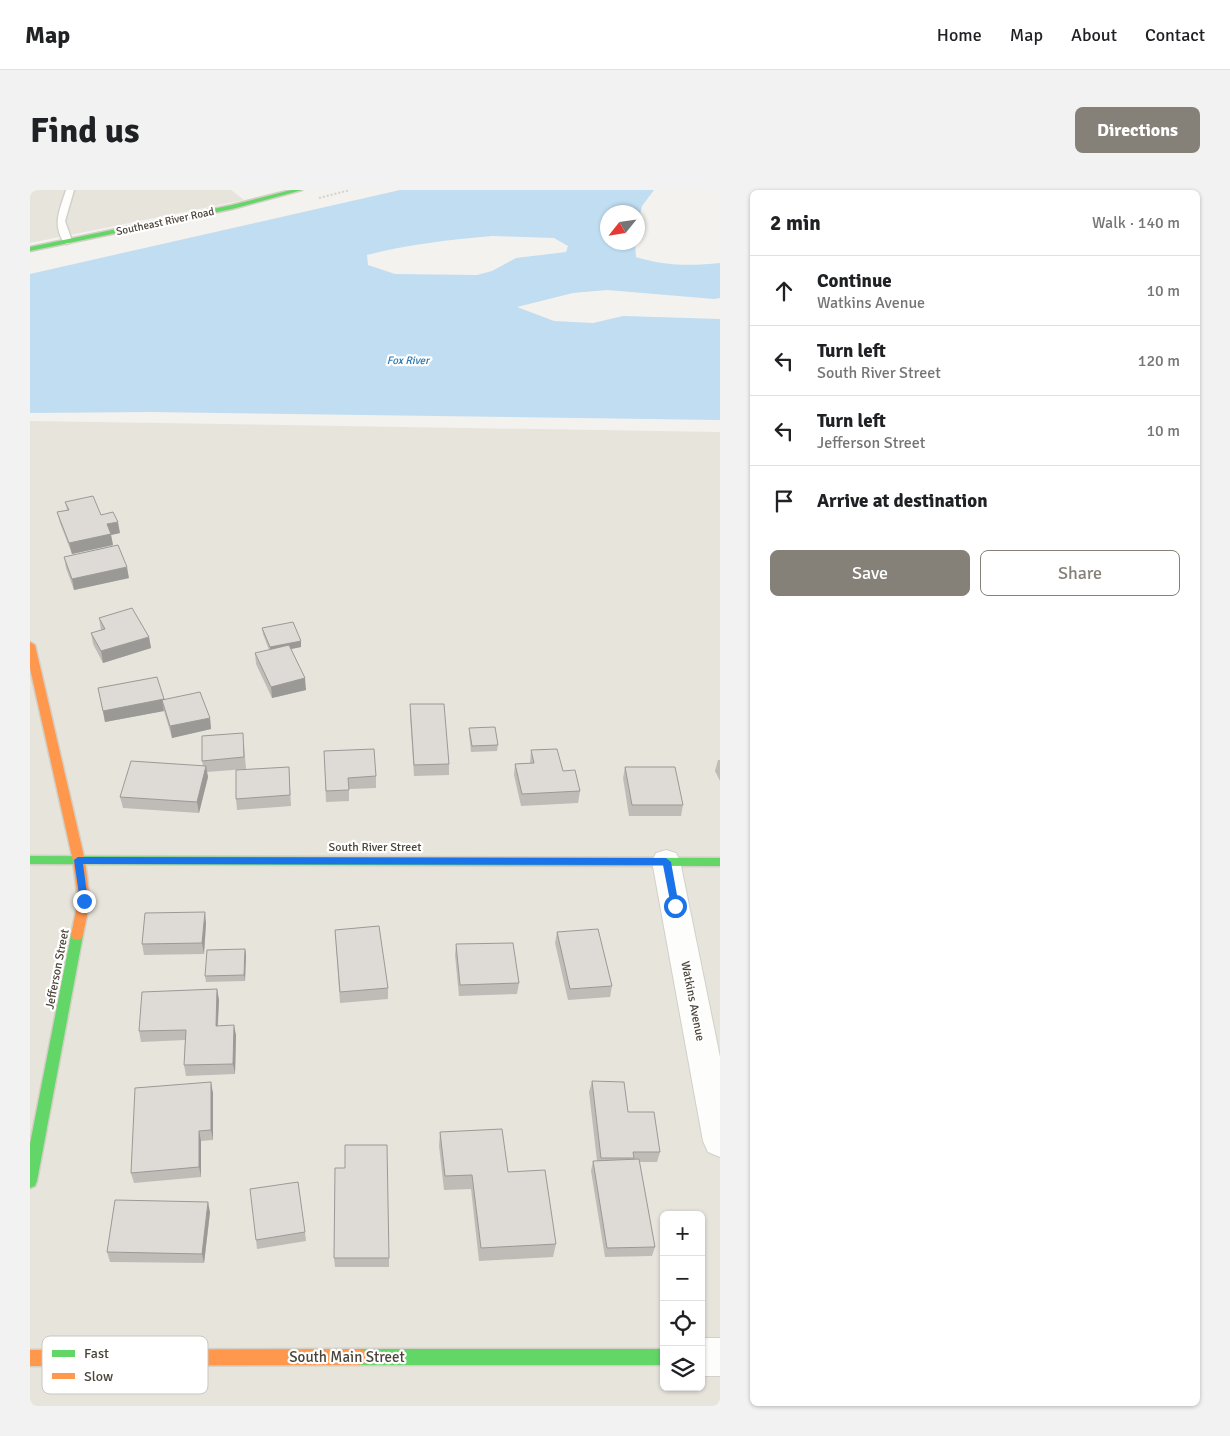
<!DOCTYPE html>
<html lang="en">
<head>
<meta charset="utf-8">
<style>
  :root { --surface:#fff; --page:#f2f2f2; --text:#202124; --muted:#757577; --line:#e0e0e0; --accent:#868178 }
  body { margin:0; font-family:Signika,sans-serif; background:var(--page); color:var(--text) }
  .controls { position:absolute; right:15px; bottom:15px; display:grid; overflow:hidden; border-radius:8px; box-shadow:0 1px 4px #0004 }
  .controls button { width:45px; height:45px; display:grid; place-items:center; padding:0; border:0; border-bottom:1px solid var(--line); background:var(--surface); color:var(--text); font:25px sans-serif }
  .compass { position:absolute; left:570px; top:15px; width:45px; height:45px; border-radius:50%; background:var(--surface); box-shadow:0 1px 4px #0004; rotate:240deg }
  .stop { position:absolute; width:15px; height:15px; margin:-11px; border:4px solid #1a73e8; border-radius:50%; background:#fff }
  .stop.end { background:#1a73e8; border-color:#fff; box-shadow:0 1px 5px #0008 }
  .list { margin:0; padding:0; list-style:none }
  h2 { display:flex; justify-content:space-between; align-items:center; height:65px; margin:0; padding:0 20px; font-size:21px }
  h2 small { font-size:16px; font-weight:400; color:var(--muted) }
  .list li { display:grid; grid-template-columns:32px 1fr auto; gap:15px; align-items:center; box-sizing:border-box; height:70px; padding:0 20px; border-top:1px solid var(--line) }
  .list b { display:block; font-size:19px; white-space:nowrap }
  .list p { margin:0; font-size:16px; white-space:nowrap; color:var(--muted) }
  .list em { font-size:16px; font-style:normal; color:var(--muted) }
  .actions { display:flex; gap:10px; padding:15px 20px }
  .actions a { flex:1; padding:11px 0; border:1px solid var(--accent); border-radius:8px; text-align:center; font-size:18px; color:var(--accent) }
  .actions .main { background:var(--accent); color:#fff }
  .icon { flex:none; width:28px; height:28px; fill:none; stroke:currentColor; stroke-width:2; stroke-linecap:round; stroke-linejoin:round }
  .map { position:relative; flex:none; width:690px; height:1216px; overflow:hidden; border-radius:8px }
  header { display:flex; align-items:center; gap:30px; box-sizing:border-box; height:70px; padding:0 25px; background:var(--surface); border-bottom:1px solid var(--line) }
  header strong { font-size:24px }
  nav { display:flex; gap:28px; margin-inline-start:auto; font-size:18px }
  .intro { display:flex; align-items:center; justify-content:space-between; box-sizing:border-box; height:120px; padding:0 30px }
  h1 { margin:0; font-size:35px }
  .button { padding:12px 22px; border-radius:8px; background:var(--accent); color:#fff; font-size:18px; font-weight:700 }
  main { display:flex; gap:30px; padding:0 30px }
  aside { flex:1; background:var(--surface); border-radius:8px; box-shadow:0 1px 4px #0004 }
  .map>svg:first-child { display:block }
  .residential { fill:#e7e4dc; fill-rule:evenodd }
  .water { fill:#c0ddf1; fill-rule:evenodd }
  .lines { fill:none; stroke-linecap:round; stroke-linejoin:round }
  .lane-casing { stroke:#d2d0cb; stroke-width:3 }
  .street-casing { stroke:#d2d0cb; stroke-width:2 }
  .fast-casing { stroke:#d3cfc5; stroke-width:3 }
  .slow-casing { stroke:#d3cfc5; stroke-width:3 }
  .path { stroke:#d3d2cc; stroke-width:2; stroke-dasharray:2 2; stroke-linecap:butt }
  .lane { fill:#fdfdfc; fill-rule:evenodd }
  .street { fill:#fdfdfc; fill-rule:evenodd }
  .fast { fill:#63d668; fill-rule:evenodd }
  .slow { fill:#ff974d; fill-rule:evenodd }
  .wall { fill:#bfbcb8 }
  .shaded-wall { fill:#9b9996 }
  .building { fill:#dedbd6; stroke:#9b9996 }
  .route { fill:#1a73e8 }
  .labels { text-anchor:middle; stroke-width:4.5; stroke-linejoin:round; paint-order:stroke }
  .far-street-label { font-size:11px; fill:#4b4439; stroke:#fff }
  .far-water-label { font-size:11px; font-style:italic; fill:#2e7ab2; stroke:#fff }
  .street-label { font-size:12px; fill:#4b4439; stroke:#fff }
  .near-street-label { font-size:15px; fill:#4b4439; stroke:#fff }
  .key { fill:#fff; stroke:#c9c7c4; stroke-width:1 }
  .key-label { font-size:14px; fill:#4b4439 }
</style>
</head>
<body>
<header>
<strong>Map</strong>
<nav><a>Home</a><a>Map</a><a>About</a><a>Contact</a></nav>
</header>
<div class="intro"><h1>Find us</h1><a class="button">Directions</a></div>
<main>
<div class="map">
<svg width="690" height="1216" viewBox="0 0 690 1216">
  <rect width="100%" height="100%" fill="#f4f2ee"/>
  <!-- residential -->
  <g class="residential">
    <path d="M0,0H201L214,10L0,53Z"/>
    <path d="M0,231L690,242V1216H0ZM634,1025H671V1197H634Z"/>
  </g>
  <!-- water -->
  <path class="water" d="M370,0H624L612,16L608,34V22H578V52L605,53L606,67C634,76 661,76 690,73V108L684,109L577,100L543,103L487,117L524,131L563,133L593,126L690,129V230L121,222L0,223V84ZM462,46L524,48L538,56L536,62L486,68L462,81L447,85L365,84L338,75L337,65C378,54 420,50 462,46Z"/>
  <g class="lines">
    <!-- lane casing -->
    <g class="lane-casing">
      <path id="lane" d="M36,0H44L35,31L42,51L37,54L34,53C22,33 30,20 36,0Z"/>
    </g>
    <!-- street casing -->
    <g class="street-casing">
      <g id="street">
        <path d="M636,660L646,663L650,671L690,867V967L678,962L673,951L622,671L626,663Z"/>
        <rect x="671" y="1148" width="19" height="38"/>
      </g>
    </g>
    <!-- fast casing -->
    <g class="fast-casing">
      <g id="fast">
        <path d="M261,0H272L202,19L0,61V57L202,15Z"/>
        <path d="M0,666L690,668V676L0,674Z"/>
        <path d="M47,740L51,741L53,745L7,991L5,996L0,998V954L41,745L43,741Z"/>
        <path d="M329,1159H634V1175H329L323,1173L321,1167L323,1161Z"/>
      </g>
    </g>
    <!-- slow casing -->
    <g class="slow-casing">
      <g id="slow">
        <path d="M0,452L5,455L55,671L60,711L53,745L51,749L47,750L43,749L41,745L48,711L43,671L0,478Z"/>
        <path d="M329,1159L335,1161L337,1167L335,1173L329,1175L0,1176V1160Z"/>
      </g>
    </g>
    <!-- path -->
    <path class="path" d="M289,8L320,0"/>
    <!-- lane -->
    <use href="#lane" class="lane"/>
    <!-- street -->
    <use href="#street" class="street"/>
    <!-- fast -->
    <use href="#fast" class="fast"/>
    <!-- slow -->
    <use href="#slow" class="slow"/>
  </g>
  <!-- wall -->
  <g class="wall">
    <path d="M35,312L71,325L90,343L81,345L83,355L42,364L30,333L27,322L37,320Z"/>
    <path d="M34,367L99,388L44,400L36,378Z"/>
    <path d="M69,428L119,447L121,458L73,473L63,454L61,443L71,440Z"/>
    <path d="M232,438L271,451V457L261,459L276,500L242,508L226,474L225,463L239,460L233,444Z"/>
    <path d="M68,498L134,510L180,528L181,539L142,548L134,521L75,532Z"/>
    <path d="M380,514L419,574V585L384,586L380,525Z"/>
    <path d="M439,538L468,555L467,561L441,562L439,543Z"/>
    <path d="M214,555L216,579L177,582L178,587L169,623L93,618L90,607L173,576L172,571Z"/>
    <path d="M501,560L533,581L550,601L548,613L491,616L484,585L485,574L500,573Z"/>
    <path d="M294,561L346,586V598L319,599V611L296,612Z"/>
    <path d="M688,570H690V591L685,581Z"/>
    <path d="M259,577L261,616L207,620L206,609Z"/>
    <path d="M595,577L653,615L651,626H599L593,588Z"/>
    <path d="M176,733L174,764L114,765L112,754Z"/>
    <path d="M305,740L358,798V809L310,813Z"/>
    <path d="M527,742L582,796L580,807L538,810L525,753Z"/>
    <path d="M426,754L489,793L487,804L429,806L425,765Z"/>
    <path d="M215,759L216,765L215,791L176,792L175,786Z"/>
    <path d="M187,799L189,810L188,836L206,845L205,884L156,886L154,875L155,850L111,852L109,841Z"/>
    <path d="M562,891L598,922L630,962L627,972H609L625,1057L622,1066L575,1067L561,981L563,971H567L559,902Z"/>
    <path d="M183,903V950L171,951V987L104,993L101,983Z"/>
    <path d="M410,942L478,982L526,1054L523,1067L449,1071L441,999L414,1000L409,956Z"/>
    <path d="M180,1022L174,1073L80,1072L77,1062Z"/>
    <path d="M275,1042L276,1051L227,1059L226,1050Z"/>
    <path d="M304,1068H359V1077H305Z"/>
  </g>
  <!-- shaded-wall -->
  <g class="shaded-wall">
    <path d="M88,332L90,343L81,345L83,355L42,364L39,353L77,334Z"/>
    <path d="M97,377L99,388L44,400L42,389Z"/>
    <path d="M119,447L121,458L73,473L71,461Z"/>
    <path d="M271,451V457L241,463L240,457Z"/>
    <path d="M275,488L276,500L242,508L241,497Z"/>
    <path d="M134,509L132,510L134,521L75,532L73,521Z"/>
    <path d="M180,528L181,539L142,548L140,536Z"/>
    <path d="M176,576L178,587L169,623L167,612Z"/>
    <path d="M175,722L176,733L174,764L172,753Z"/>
    <path d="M215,759L216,765L215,791L214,785Z"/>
    <path d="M187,799L189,810L187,846L186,836Z"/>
    <path d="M204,835L206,845L205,884L203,874Z"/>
    <path d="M181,892L183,903V950L181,940Z"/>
    <path d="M169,941L171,951V987L169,977Z"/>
    <path d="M178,1012L180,1022L174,1073L172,1064Z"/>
  </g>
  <!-- building -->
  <g class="building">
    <path d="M63,306L71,325L83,322L88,332L77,334L81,344L39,353L27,322L39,320L35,312Z"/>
    <path d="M88,355L97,377L42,389L34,367Z"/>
    <path d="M102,418L119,447L71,461L61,443L75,439L69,428Z"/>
    <path d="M263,432L271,451L240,457L232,438Z"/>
    <path d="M259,455L275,488L241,497L225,463Z"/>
    <path d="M127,487L134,509L73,521L68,498Z"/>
    <path d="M170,502L180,528L140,536L132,510Z"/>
    <path d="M380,514H414L419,574L384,575Z"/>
    <path d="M465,537L468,555L442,556L439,538Z"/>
    <path d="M213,543L214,567L172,571V546Z"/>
    <path d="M344,559L346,586L318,588L319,600L296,601L294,561Z"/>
    <path d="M527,559L533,581L545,580L550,601L492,604L485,574L504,573L501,560Z"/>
    <path d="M101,571L176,576L167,612L90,607Z"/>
    <path d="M259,577L260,605L206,609V580Z"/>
    <path d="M595,577H645L653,615H602Z"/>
    <path d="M175,722L172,753L112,754L115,723Z"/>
    <path d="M349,736L358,798L310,802L305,740Z"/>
    <path d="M568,739L582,796L540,799L527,742Z"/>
    <path d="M483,753L489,793L430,795L426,754Z"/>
    <path d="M215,759L214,785L175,786L177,760Z"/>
    <path d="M187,799L186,836L204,835L203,874L154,875L156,840L109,841L112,802Z"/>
    <path d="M562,891L594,892L598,922H624L630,962H603L604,968H571Z"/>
    <path d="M181,892V940L169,941V977L101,983L105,898Z"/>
    <path d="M472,939L478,982L515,980L526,1054L451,1058L442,985L415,986L410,942Z"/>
    <path d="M315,955H357L359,1068H304L305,978H315Z"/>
    <path d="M609,969L625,1057L577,1058L563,971Z"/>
    <path d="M268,992L275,1042L226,1050L220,999Z"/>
    <path d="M85,1010L178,1012L172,1064L77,1062Z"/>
  </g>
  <!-- route -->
  <path class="route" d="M48,667L636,668L641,672L649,716L645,719L641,716L633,675L53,674L58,711L54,715L50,711L44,670Z"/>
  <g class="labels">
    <!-- far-street labels -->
    <g class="far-street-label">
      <text transform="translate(135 31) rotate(-12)" y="4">Southeast River Road</text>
    </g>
    <!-- far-water labels -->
    <g class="far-water-label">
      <text x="378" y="174">Fox River</text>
    </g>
    <!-- street labels -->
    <g class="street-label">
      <text x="345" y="661">South River Street</text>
      <text transform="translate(27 779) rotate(-79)" y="4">Jefferson Street</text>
      <text transform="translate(663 811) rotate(79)" y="4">Watkins Avenue</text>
    </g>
    <!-- near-street labels -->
    <g class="near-street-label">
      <text x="317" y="1172">South Main Street</text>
    </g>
  </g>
  <!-- legend -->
  <rect x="12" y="1146" width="166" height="58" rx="8" class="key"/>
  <rect x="22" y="1160" width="23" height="7" fill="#63d668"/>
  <rect x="22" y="1183" width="23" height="6" fill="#ff974d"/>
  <g class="key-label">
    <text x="54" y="1168">Fast</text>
    <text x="54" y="1191">Slow</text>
  </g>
</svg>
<div class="controls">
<button>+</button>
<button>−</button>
<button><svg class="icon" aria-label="locate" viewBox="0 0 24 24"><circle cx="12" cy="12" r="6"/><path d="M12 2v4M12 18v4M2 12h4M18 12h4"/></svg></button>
<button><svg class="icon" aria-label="layers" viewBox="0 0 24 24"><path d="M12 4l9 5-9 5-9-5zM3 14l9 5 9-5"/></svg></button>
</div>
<svg class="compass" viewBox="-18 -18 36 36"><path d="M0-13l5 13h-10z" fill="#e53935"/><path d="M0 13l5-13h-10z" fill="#757577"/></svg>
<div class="stop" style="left:645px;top:716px"></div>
<div class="stop end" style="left:54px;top:711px"></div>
</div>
<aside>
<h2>2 min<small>Walk · 140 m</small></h2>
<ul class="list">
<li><svg class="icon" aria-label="ahead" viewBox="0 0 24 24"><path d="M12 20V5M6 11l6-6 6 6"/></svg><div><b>Continue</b><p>Watkins Avenue</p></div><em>10 m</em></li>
<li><svg class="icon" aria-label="left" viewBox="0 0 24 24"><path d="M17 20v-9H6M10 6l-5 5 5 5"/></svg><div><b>Turn left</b><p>South River Street</p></div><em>120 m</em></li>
<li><svg class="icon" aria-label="left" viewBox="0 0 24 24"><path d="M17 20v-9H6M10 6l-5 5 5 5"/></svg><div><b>Turn left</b><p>Jefferson Street</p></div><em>10 m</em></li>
<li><svg class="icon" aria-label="arrive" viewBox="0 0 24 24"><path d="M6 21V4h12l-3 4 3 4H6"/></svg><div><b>Arrive at destination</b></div></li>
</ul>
<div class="actions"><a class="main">Save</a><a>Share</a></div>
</aside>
</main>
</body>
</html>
